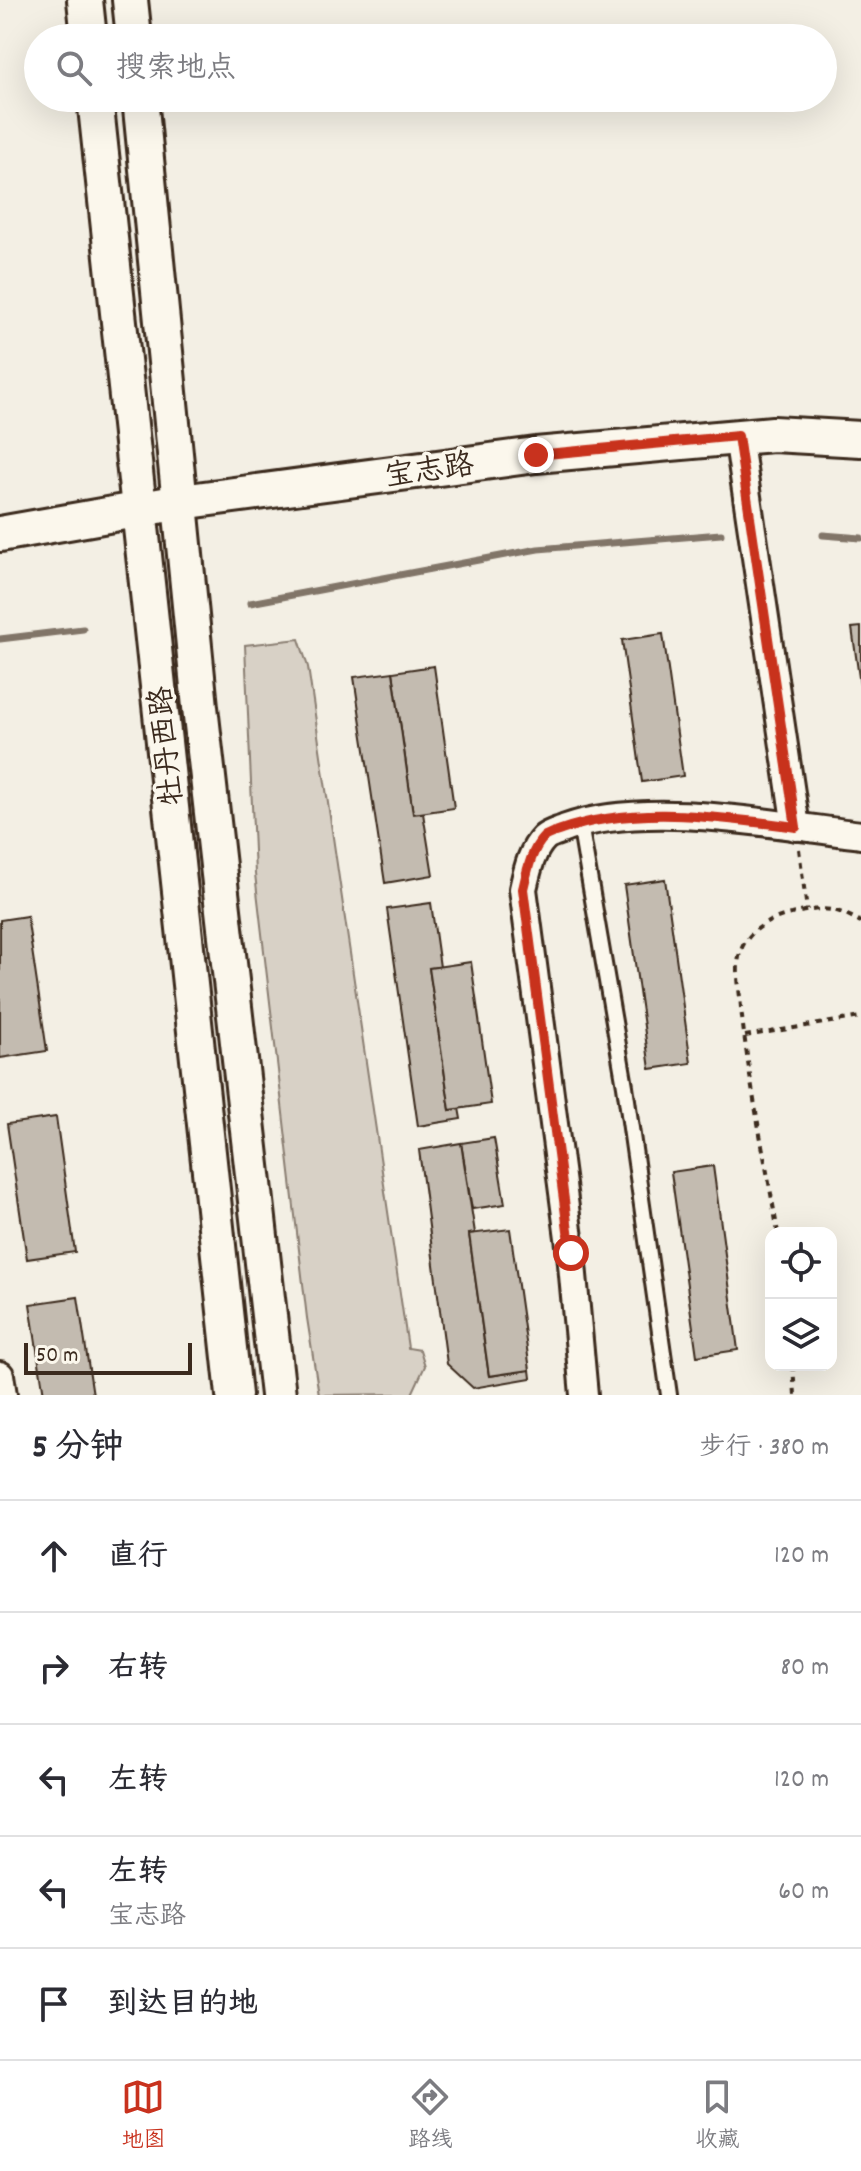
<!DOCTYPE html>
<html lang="zh">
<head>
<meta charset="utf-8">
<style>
  :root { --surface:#fff; --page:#f2f2f3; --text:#2b2b33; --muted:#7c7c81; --line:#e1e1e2; --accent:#c8321e }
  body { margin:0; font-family:Dekko,"LXGW WenKai TC",sans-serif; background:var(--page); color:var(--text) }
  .controls { position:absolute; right:24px; bottom:24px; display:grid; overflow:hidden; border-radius:16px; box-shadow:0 8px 32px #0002 }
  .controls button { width:72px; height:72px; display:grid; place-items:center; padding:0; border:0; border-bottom:2px solid var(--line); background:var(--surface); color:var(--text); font:40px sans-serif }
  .scale { position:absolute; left:24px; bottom:20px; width:168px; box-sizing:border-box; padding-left:8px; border:4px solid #3b2a1e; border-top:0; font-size:22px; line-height:28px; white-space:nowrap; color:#3b2a1e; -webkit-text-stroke:6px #fbf7ec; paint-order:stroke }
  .stop { position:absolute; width:24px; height:24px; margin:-18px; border:6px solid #c8321e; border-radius:50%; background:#fff }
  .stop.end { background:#c8321e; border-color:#fff; box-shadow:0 2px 8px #0008 }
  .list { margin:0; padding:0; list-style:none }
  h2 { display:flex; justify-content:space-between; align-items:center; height:104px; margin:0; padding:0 32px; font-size:34px }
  h2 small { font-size:26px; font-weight:400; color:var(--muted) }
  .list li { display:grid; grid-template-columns:52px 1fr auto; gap:24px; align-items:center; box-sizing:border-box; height:112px; padding:0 32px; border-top:2px solid var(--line) }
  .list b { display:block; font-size:30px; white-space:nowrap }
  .list p { margin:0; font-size:26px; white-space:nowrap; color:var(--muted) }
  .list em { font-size:26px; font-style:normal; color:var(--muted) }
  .icon { flex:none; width:44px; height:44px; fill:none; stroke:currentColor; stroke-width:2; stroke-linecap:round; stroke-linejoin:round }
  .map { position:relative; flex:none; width:861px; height:1395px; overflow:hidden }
  .search { position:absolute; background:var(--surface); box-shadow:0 8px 32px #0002; left:24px; right:24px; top:24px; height:88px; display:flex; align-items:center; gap:20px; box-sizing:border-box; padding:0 28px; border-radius:44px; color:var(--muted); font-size:30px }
  .sheet { height:664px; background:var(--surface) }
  nav { display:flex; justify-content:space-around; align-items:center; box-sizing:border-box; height:112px; border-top:2px solid var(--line); background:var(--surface); font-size:22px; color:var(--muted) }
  nav a { display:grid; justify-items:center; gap:4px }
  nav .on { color:var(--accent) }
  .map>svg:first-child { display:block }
  .green { fill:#d8d1c6; stroke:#8a7e72; stroke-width:2 }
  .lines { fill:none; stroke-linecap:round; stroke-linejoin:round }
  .stream { stroke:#817468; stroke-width:7 }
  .building { fill:#c3bbb0; stroke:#3b2a1e; stroke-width:2 }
  .service-casing { stroke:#3b2a1e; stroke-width:20 }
  .minor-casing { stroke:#3b2a1e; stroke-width:32 }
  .tertiary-casing { stroke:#3b2a1e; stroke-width:40 }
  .path { stroke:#3b2a1e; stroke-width:4; stroke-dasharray:6 6; stroke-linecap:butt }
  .service { stroke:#fbf7ec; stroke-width:14 }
  .minor { stroke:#fbf7ec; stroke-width:26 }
  .tertiary { stroke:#fbf7ec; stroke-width:34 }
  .route { stroke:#c8321e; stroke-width:10 }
  .labels { text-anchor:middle; stroke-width:7; stroke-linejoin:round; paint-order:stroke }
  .street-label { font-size:30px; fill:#3b2a1e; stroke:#fbf7ec }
</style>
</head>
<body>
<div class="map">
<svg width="861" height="1395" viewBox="0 0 861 1395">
  <rect width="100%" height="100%" fill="#f3efe4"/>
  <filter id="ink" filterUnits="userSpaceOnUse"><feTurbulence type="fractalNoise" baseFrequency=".0125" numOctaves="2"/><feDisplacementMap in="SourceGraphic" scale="16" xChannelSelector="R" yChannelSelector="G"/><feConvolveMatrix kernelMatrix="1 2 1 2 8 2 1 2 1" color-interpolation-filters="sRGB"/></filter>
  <g filter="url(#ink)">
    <!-- green -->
    <path class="green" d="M299,639L308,667L408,1348L420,1350L425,1366L412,1394L319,1395L307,1318L255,874L245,645Z"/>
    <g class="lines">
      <!-- stream -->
      <g class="stream">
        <path d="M823,535L861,538"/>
        <path d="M250,603L538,549L721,534"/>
        <path d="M0,639L83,629"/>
      </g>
    </g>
    <!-- building -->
    <g class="building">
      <path d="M861,627V692L852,628Z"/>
      <path d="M663,634L683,776L642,782L622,640Z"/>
      <path d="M434,666L454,808L413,814L393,672Z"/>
      <path d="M393,672L413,814L423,813L433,875L385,883L354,677Z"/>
      <path d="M665,879L691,1063L650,1069L624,885Z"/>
      <path d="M431,903L440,967L429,968L450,1110L459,1108L461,1119L418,1126L387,909Z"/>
      <path d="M27,916L47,1051L0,1058V920Z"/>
      <path d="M471,962L491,1104L450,1110L429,968Z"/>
      <path d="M56,1117L75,1252L27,1259L7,1124Z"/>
      <path d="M494,1138L505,1204L472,1209L461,1143Z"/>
      <path d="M461,1143L475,1233L469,1234L489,1376L530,1370L531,1378L473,1388L447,1364L419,1150Z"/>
      <path d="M713,1166L738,1350L697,1356L671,1172Z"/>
      <path d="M510,1229L530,1370L489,1376L469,1234Z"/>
      <path d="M78,1297L93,1395H44L30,1304Z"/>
    </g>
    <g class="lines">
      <!-- service casing -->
      <g class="service-casing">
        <path id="service" d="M580,824L625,1086L669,1395"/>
      </g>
      <!-- minor casing -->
      <g class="minor-casing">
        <g id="minor">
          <path d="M738,436L796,827"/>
          <path d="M0,1375L3,1395"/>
          <path d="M584,1395L571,1253L523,889C527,872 531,851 544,838C549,833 560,831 566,828C647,799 777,825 861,835"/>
        </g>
      </g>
      <!-- tertiary casing -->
      <g class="tertiary-casing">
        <g id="tertiary">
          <path d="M85,0L89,38"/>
          <path d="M130,0L134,38"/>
          <path d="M95,98L234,1395"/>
          <path d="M140,98L200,707L278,1395"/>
          <path d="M0,534L181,502L536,455L773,434L861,439"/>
        </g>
      </g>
      <!-- path -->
      <g class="path">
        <path d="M799,849L807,910"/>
        <path d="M745,1036L861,1017"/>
        <path d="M778,1233C765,1158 749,1084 741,1008C740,992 735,969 740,953C746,932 770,918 791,914C822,907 833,906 861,922"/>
        <path d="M793,1365L795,1395"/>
      </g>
      <!-- service -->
      <use href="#service" class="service"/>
      <!-- minor -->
      <use href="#minor" class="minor"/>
      <!-- tertiary -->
      <use href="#tertiary" class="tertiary"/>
    </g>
  </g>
  <g class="lines" filter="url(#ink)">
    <!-- route -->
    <path class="route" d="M536,455L738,436L796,827C721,817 634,804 561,830C556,832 548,834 544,837C531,850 527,872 523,889L571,1253"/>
  </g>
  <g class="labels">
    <!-- street labels -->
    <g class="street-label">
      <text transform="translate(429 469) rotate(-8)" y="10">宝志路</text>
      <text transform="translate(165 746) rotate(-96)" y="10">牡丹西路</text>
    </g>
  </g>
</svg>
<div class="controls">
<button><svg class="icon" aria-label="locate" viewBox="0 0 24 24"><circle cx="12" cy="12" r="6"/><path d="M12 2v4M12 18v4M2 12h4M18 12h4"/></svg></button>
<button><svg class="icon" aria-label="layers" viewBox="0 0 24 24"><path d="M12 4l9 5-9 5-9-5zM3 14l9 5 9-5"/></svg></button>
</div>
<div class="scale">50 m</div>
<div class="stop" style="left:571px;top:1253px"></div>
<div class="stop end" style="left:536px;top:455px"></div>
<div class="search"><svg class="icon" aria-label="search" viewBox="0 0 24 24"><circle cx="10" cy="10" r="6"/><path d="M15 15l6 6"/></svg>搜索地点</div>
</div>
<section class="sheet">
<h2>5 分钟<small>步行 · 380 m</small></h2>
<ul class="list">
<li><svg class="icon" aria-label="ahead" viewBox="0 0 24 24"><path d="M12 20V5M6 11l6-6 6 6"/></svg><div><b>直行</b></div><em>120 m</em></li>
<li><svg class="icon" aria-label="right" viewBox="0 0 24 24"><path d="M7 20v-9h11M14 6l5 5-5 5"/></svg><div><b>右转</b></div><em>80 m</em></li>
<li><svg class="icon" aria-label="left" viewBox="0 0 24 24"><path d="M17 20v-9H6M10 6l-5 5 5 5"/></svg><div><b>左转</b></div><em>120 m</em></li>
<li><svg class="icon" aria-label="left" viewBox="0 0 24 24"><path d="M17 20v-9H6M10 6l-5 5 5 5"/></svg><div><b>左转</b><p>宝志路</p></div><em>60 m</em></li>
<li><svg class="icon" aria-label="arrive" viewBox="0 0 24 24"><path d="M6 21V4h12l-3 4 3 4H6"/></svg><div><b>到达目的地</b></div></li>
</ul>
</section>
<nav>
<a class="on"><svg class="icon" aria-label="map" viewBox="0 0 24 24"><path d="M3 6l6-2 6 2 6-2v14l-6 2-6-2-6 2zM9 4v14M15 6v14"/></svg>地图</a>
<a><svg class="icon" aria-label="directions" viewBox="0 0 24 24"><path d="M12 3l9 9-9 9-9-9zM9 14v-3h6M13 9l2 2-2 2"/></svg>路线</a>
<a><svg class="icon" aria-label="saved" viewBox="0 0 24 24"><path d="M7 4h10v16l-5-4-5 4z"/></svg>收藏</a>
</nav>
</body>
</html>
